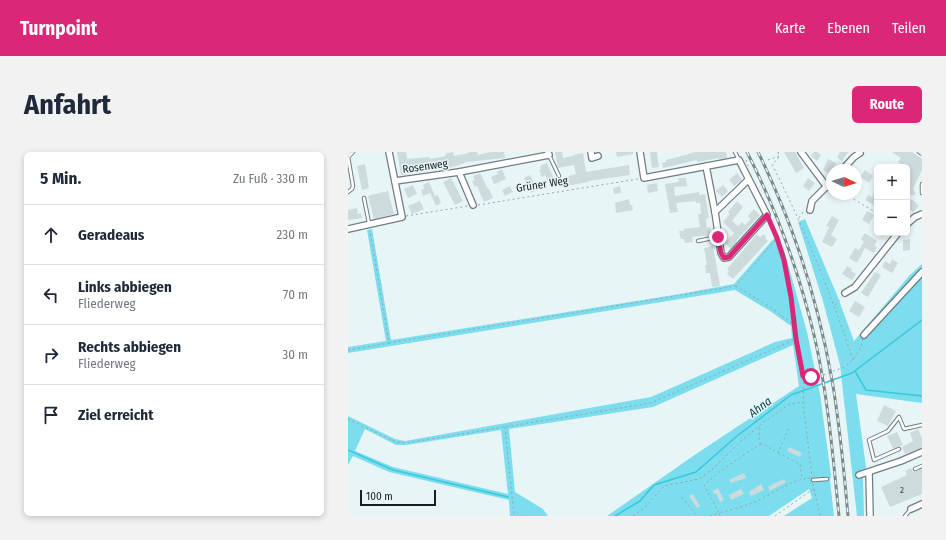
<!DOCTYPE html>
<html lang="de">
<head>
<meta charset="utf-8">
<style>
  :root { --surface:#fff; --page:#f2f2f3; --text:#1f2937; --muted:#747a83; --line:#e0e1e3; --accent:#db2777 }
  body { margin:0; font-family:"Fira Sans Condensed",sans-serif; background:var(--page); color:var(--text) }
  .controls { position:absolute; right:12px; top:12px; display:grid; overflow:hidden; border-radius:6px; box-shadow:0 2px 6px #0003 }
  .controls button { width:36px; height:36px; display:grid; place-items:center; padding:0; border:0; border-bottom:1px solid var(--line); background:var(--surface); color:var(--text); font:20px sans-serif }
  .compass { position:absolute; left:478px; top:12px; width:36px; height:36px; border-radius:50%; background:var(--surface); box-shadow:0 2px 6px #0003; rotate:94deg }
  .scale { position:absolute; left:12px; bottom:10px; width:76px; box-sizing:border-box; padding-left:4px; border:2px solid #191e1e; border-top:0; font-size:11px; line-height:14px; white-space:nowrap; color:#191e1e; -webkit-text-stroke:3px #e8f5f7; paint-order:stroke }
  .stop { position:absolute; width:12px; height:12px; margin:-9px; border:3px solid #db2777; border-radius:50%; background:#fff }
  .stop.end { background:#db2777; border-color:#fff; box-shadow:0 1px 4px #0008 }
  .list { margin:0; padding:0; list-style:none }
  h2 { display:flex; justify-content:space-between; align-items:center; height:52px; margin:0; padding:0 16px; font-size:17px }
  h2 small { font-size:13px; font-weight:400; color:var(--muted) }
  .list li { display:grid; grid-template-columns:26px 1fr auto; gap:12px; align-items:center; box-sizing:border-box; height:60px; padding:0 16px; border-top:1px solid var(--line) }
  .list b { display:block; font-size:15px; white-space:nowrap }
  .list p { margin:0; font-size:13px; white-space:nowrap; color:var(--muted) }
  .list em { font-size:13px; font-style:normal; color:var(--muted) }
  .icon { flex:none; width:22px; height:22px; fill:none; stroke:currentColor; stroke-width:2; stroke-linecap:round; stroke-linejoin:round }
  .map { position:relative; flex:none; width:574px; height:364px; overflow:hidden; border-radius:6px }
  header { display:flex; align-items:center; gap:24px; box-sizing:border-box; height:56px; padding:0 20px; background:var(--accent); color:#fff }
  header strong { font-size:19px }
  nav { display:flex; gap:22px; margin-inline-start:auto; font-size:14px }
  .intro { display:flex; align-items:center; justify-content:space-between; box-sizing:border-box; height:96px; padding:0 24px }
  h1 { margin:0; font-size:28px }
  .button { padding:10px 18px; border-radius:6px; background:var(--accent); color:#fff; font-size:14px; font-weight:700 }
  main { display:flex; gap:24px; padding:0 24px }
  aside { flex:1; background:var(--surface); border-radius:6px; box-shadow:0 2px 6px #0003 }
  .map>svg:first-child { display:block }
  .green { fill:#7bdded; fill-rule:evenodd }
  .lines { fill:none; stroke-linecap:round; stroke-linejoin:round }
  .stream { stroke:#38c8dc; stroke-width:1.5 }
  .building { fill:#cedbdd }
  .lane-casing { stroke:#717d7f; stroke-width:4.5 }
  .street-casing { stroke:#717d7f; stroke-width:8 }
  .path { stroke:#9aa3a5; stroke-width:1; stroke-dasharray:2 3; stroke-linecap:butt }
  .lane { stroke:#fff; stroke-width:2.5 }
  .street { stroke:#fff; stroke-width:5.5 }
  .rail-casing { stroke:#7f8889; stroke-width:3 }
  .rail { stroke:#e8f5f7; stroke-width:1.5; stroke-dasharray:4.5; stroke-linecap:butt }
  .route { stroke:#db2777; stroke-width:5 }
  .labels { text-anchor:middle; stroke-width:3; stroke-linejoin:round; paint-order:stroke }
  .number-label { font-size:9px; fill:#464d4e }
  .street-label { font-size:11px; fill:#191e1e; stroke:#e8f5f7 }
  .water-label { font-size:12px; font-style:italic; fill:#0c4a52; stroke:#e8f5f7 }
</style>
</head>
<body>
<header>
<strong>Turnpoint</strong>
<nav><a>Karte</a><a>Ebenen</a><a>Teilen</a></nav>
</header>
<div class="intro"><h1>Anfahrt</h1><a class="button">Route</a></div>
<main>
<aside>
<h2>5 Min.<small>Zu Fuß · 330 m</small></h2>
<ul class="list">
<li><svg class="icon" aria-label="ahead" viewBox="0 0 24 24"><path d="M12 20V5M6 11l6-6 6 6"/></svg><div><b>Geradeaus</b></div><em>230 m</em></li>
<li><svg class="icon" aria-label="left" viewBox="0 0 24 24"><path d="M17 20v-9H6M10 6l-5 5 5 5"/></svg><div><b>Links abbiegen</b><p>Fliederweg</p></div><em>70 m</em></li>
<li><svg class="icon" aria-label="right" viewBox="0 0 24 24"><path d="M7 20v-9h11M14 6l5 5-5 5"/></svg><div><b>Rechts abbiegen</b><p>Fliederweg</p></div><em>30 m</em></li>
<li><svg class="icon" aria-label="arrive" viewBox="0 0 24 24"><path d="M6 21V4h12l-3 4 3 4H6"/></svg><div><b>Ziel erreicht</b></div></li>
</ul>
</aside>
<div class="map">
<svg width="574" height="364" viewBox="0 0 574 364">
  <rect width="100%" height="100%" fill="#e8f5f7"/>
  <!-- green -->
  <g class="green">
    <path d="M457,67L489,143L506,189L562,123L574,112V251L508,242L518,315L515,326L516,364H509L492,213L475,149L450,70Z"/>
    <path d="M24,77L43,188L332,142L386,132L429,83L436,98L459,180L472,242L483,323L482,329L486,364H436L464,346L461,337L421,364H259L348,302L451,234L445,193L305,255L161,277L167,340L195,357L200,364H162L161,348L41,320L5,304L0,313V264L47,287L57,289L303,245L427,190L444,186L443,174L422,159L387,138L0,201V195L38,189L19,78ZM17,277L48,293H58L153,278L160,342L45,315L7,299Z"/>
  </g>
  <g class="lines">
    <!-- stream -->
    <g class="stream">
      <path d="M507,219L518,238L574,244"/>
      <path d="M0,298L45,318L160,345"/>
      <path d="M267,364L292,349L306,333L348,320L389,284L443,243L504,221L574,168"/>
    </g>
  </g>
  <!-- building -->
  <g class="building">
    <path d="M49,0H58L59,7L81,5L82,7L98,4L97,2L105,0L106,4L121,1L120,0H129L130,3L142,0H156L157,6L119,10L108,14L100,16V14L61,20V22L53,23Z"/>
    <path d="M207,0H214L215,6L225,4V3L235,1L238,20L281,13L282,23L240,29V30L218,34L217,25L228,22L226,13L210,16Z"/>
    <path d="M268,0H285V2L269,5Z"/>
    <path d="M302,0H309L311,15L304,16Z"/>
    <path d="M348,0H378L379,6L371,7V6L349,10V8L315,16L314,11L318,10V8Z"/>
    <path d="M436,0H447L456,16L448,21Z"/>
    <path d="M466,0H469L473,3L469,9L463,4Z"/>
    <path d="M492,0H500L494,9L489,5Z"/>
    <path d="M544,0H564L574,7V18L565,37L568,42L564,44L559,38L561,32L559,31L563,24L559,22V15L550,10L553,6Z"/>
    <path d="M480,7L488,11L482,22L475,18Z"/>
    <path d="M199,11L209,34L203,36L197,23L194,25L191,18L193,17L192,14Z"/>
    <path d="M17,12L21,36L14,38L9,14Z"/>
    <path d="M154,17L158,27L146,32L143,25L150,22L149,20Z"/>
    <path d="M517,18L525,24L521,31L512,25Z"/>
    <path d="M132,21L140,37H141L145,46L136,50L129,34L127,35L124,29L127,28L125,24Z"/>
    <path d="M389,21L394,28L386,34L381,28Z"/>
    <path d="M182,23L189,38L183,41L176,26Z"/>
    <path d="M103,26L115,49L107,53L95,30Z"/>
    <path d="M330,26H338L339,34L326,35L327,44L351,40V43L357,42L361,66L358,67L359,76L362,75L363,83L344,85L345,90L337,91L336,87H333L331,79H336V77L352,75L350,62H353L352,51H348V49L328,51L330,60L322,61L317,32L331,30Z"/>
    <path d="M460,26L467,31L461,39L455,34Z"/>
    <path d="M81,30L87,44L90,43L93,51L88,54L82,41L75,44L73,38L76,37L75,33Z"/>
    <path d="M309,31L310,39L300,41L299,33Z"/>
    <path d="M65,33L69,42L60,46L56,37Z"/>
    <path d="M375,33L380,39L374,45L368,39Z"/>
    <path d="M162,34L165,40L157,44L154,38Z"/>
    <path d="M272,34L273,41L266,42L265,36Z"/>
    <path d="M40,39L46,62L26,67L20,44Z"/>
    <path d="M526,41L529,43V49L527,54L517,48L520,43L524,45Z"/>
    <path d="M281,47L282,53H284L285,58L268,61L267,51Z"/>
    <path d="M564,47L571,54L565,60L559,55V53Z"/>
    <path d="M72,49L76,57L64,62L60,54Z"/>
    <path d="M389,49L395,55L384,69L390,74L394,70L397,73L403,67L400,64L406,57L412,63L388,89L389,90L383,97L377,91L386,81L375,70L382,62L380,60Z"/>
    <path d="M9,56L10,62L13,61L14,66L0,68V58Z"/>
    <path d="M519,59L526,63L521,72L514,68Z"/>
    <path d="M484,64L491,68L483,83L489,87L484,95L474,90L481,75L478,74Z"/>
    <path d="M517,81L529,89L526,94L529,95L526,101L517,96L509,111L501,106L507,96L511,98L516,90L513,87Z"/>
    <path d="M409,82L412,85L416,82L418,85L417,86L420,89L385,127L379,122L381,119L379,117Z"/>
    <path d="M562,87V98L555,99V88Z"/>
    <path d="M365,94L372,134L364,135L362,121H358L357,113H359L356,96Z"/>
    <path d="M544,107L550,111L544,121L534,115L537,109L542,112Z"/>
    <path d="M499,114L504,117L503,119L508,122L504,128L494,122Z"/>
    <path d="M527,120L533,123L520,145L513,141Z"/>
    <path d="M507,149L517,155L511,165L501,159Z"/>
    <path d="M536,253L548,259L540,274L529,269Z"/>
    <path d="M570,277L574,286V296L557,302L554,295L565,289L562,281Z"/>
    <path d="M549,280L555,293L545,297L539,284Z"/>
    <path d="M441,295L454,301L452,305L439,299Z"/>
    <path d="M563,316L565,320L574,317V342L542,355L533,335L559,323L557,319Z"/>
    <path d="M396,321L398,326L383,331L381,328Z"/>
    <path d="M436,327L438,330L422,339L420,335L433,328V329Z"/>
    <path d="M413,332L416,338L403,344L401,340Z"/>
    <path d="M370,336L376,348L372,350L368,341L366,342L365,339Z"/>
    <path d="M393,337L396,342L383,348L381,343Z"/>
    <path d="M345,342L352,354L349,356L341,344Z"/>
  </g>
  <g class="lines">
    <!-- lane casing -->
    <g class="lane-casing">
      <g id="lane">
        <path d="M387,0L391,8"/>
        <path d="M571,0L574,2"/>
        <path d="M201,3L211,24"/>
        <path d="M574,32V41"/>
        <path d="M0,40L4,37L5,34L0,5L5,0"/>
        <path d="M16,46L21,71"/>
        <path d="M350,89L369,85"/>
        <path d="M551,297L526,308L521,288L540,279L551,265L556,277L574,273"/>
        <path d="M567,317L574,314"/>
        <path d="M465,328L479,327"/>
        <path d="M557,364L563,357"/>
      </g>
    </g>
    <!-- street casing -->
    <g class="street-casing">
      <g id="street">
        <path d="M243,0L244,6L250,4"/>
        <path d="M292,0L296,26L391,8L419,63L381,105L376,106L373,101L367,60L358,14"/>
        <path d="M453,0L479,35"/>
        <path d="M494,18L506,5L512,1"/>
        <path d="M111,20L125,53"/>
        <path d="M47,29L111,20L201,3L200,0"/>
        <path d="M462,58L464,49L484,29"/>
        <path d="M367,60L400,28"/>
        <path d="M559,72L567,65L574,62"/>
        <path d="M0,77L54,65L41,0"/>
        <path d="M497,141L507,135L550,81"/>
        <path d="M516,183L574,120"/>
        <path d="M521,320L522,364"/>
        <path d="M511,323L553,309L574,300"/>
        <path d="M563,357L574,352"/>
      </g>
    </g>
    <!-- path -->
    <g class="path">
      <path d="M430,0C432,6 429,8 424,12C456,76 483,141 505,208"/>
      <path d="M398,8L400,14"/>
      <path d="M420,8L431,4"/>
      <path d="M497,42L529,61"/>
      <path d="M130,53L290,27"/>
      <path d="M58,64L120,54"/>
      <path d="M451,66L455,60H458"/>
      <path d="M422,69C427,82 432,94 436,107C444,132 444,160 448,186C451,207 458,228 455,250L464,325"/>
      <path d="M388,134L422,155L446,173"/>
      <path d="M487,153L494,145"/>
      <path d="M41,191L388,134L429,86"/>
      <path d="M0,198L41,191L22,79"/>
      <path d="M456,224L470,225L496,215L505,208L513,195L515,187"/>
      <path d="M0,267L48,290L58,291L303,251L448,187"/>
      <path d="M157,275L166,364"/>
      <path d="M412,292H415L430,301L442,274"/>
      <path d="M430,301L452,312L454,326"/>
      <path d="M465,332L472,364"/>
      <path d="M334,345L349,364"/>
      <path d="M285,364L298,354L316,334L351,327L366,316L392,290L416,270L440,253L454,250"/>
      <path d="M362,364L371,361L356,333L374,318L412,292L411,285L412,273"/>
      <path d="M372,364L371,361C382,358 394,355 404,351C424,343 441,328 462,326"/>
      <path d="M427,364L465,337"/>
    </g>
    <!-- lane -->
    <use href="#lane" class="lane"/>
    <!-- street -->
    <use href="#street" class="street"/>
    <!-- rail casing -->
    <g class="rail-casing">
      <g id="rail">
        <path d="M399,0C429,59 452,123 467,187C480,245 485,305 491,364"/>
        <path d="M410,0C445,71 470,149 484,228C492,273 496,319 500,364"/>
      </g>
    </g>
    <!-- rail -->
    <use href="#rail" class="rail"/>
  </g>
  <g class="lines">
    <!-- route -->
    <path class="route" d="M370,85L373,101L376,106L381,105L419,63L429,86L436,108L443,145L448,187L455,224L463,225"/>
  </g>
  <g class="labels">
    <!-- number labels -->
    <g class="number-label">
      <text x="554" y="341">2</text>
    </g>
    <!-- street labels -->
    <g class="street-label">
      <text transform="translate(77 14) rotate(-8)" y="4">Rosenweg</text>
      <text transform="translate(194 32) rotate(-9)" y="4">Grüner Weg</text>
    </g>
    <!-- water labels -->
    <g class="water-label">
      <text transform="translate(412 255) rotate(-37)" y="4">Ahna</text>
    </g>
  </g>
</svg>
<div class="controls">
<button>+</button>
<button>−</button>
</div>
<svg class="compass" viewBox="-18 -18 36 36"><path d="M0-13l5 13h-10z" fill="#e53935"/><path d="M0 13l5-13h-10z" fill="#747a83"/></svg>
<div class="scale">100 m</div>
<div class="stop" style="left:463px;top:225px"></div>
<div class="stop end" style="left:370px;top:85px"></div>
</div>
</main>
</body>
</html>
